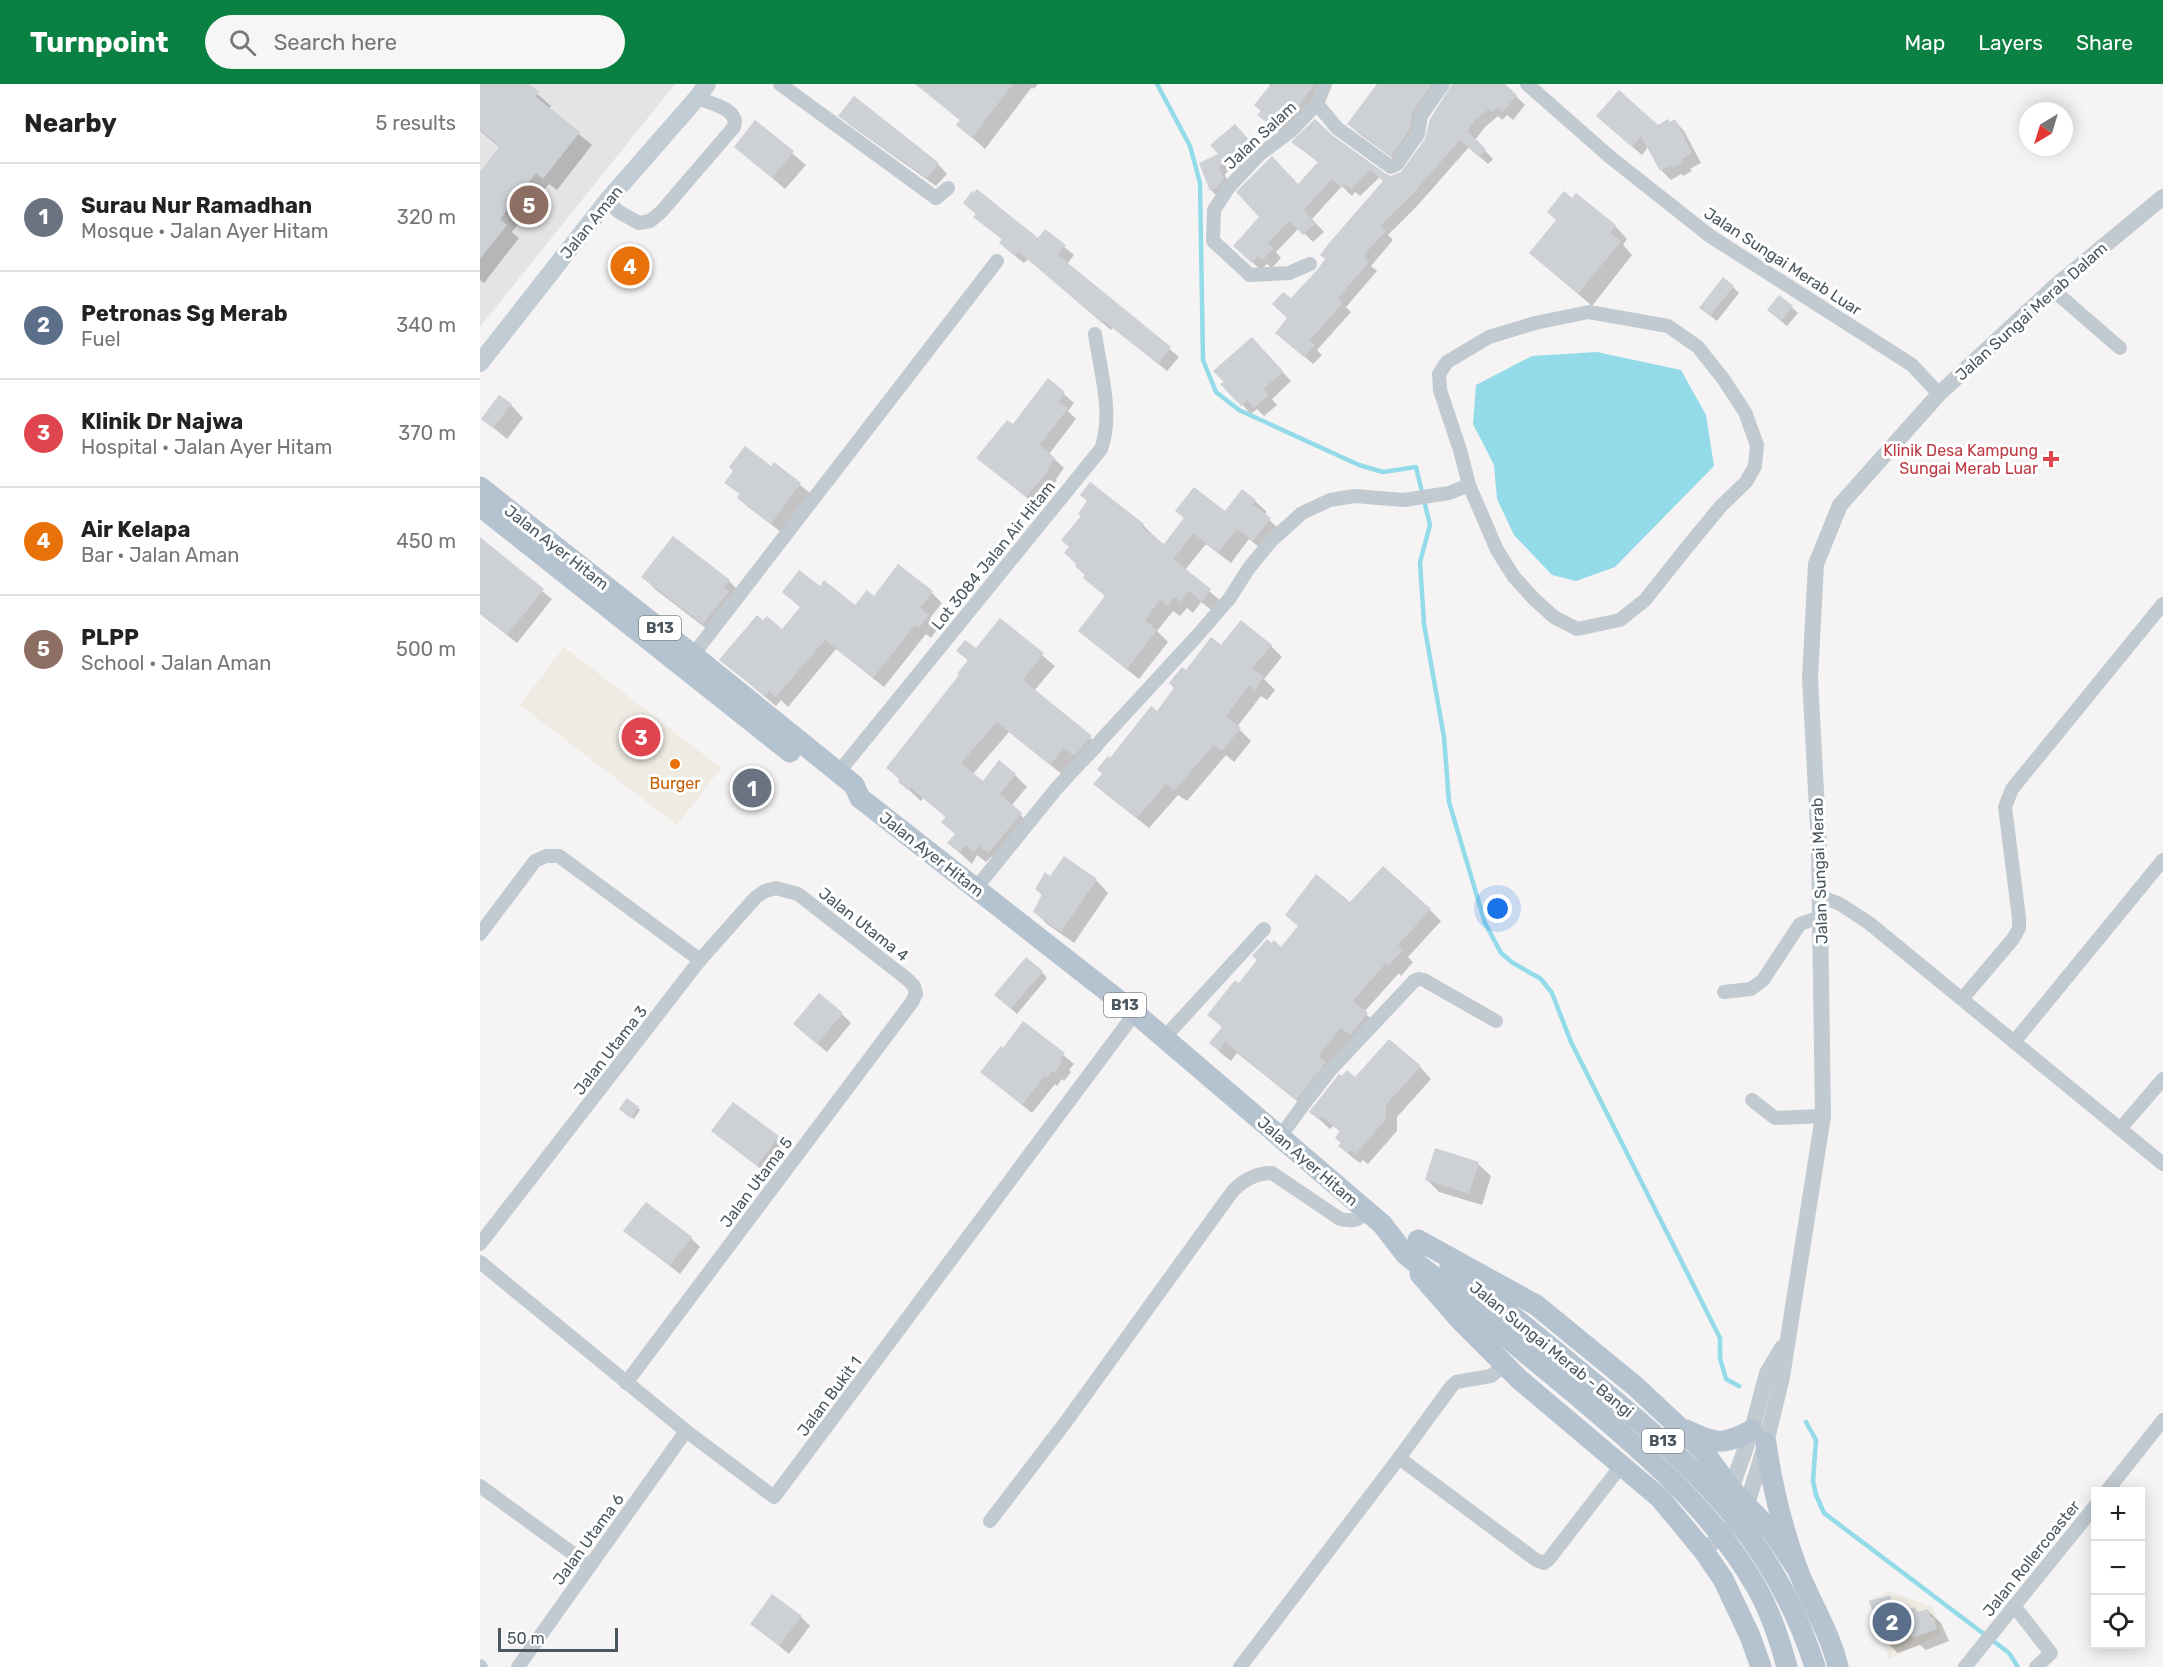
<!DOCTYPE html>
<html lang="en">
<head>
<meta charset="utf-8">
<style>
  :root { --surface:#fff; --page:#f6f6f6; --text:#222; --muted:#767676; --line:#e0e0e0; --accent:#0b8043 }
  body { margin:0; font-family:Rubik,sans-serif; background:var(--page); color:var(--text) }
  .controls { position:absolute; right:18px; bottom:18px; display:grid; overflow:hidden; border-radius:0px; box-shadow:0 3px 15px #0003 }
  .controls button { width:54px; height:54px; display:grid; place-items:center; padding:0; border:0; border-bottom:2px solid var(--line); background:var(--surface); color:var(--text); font:30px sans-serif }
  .compass { position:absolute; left:1539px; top:18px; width:54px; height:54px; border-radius:50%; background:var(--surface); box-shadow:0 3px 15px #0003; rotate:218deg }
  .scale { position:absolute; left:18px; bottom:15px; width:120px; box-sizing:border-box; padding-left:6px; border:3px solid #4b575f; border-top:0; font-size:16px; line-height:21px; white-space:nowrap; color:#4b575f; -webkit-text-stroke:4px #fff; paint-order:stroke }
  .you { position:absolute; left:1018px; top:825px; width:21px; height:21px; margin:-15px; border:4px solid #fff; border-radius:50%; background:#1a73e8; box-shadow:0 0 0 9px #1a73e833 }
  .badge { display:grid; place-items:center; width:39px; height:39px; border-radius:50%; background:var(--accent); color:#fff; font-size:20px; font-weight:700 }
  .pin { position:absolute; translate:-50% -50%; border:3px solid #fff; box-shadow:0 2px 6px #0006 }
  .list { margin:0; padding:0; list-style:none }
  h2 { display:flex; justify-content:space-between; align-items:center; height:78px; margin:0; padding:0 24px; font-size:26px }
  h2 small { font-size:20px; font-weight:400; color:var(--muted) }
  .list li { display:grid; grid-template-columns:39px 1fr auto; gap:18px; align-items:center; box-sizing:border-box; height:108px; padding:0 24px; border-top:2px solid var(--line) }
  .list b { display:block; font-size:22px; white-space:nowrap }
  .list p { margin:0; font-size:20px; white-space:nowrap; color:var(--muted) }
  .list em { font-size:20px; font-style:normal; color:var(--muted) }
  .icon { flex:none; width:33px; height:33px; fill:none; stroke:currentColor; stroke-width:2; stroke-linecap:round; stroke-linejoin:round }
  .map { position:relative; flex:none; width:1683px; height:1583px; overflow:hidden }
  header { display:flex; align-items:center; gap:36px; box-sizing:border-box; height:84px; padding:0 30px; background:var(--accent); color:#fff }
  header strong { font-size:28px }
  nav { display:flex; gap:33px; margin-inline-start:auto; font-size:21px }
  .search { width:420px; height:54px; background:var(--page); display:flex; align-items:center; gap:15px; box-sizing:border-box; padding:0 21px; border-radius:33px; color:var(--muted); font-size:22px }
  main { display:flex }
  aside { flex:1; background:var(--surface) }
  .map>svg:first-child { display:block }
  .commercial { fill:#eeebe3 }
  .education { fill:#e5e4e4 }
  .water { fill:#94dbe9 }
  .shadow { fill:#0003 }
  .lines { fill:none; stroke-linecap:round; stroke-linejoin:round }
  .stream { stroke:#94dbe9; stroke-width:4.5 }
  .building { fill:#cdd0d4 }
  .minor { stroke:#c1cad0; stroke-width:14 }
  .tertiary { stroke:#c1cad0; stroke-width:16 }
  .secondary { stroke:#c2ccd5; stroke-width:18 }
  .primary { stroke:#b4c3cf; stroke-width:21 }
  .primary-bridge { stroke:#b4c3cf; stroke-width:21 }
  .health-dot { fill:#e0444e; stroke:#fff; stroke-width:2 }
  .food-dot { fill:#e8710a; stroke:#fff; stroke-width:2 }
  .labels { text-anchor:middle; stroke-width:6; stroke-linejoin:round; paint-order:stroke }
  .shield { fill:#fff; stroke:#81898f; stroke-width:1.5 }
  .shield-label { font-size:15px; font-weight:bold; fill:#4b575f }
  .street-label { font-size:16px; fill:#4b575f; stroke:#fff }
  .health-label { font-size:16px; fill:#be3a42; stroke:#fff; text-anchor:end }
  .food-label { font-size:16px; fill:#c56008; stroke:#fff }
</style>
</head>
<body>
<header>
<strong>Turnpoint</strong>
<div class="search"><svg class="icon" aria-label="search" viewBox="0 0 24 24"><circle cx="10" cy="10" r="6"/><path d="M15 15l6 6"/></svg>Search here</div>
<nav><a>Map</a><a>Layers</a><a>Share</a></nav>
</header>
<main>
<aside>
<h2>Nearby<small>5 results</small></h2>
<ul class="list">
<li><span class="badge" style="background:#6b7280">1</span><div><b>Surau Nur Ramadhan</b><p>Mosque · Jalan Ayer Hitam</p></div><em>320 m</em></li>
<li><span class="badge" style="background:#5c6f8a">2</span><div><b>Petronas Sg Merab</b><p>Fuel</p></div><em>340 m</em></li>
<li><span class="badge" style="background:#e0444e">3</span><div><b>Klinik Dr Najwa</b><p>Hospital · Jalan Ayer Hitam</p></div><em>370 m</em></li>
<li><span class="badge" style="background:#e8710a">4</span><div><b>Air Kelapa</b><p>Bar · Jalan Aman</p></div><em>450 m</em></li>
<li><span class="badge" style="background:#8d6e63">5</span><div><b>PLPP</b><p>School · Jalan Aman</p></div><em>500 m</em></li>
</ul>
</aside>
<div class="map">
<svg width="1683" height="1583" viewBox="0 0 1683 1583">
  <rect width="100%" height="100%" fill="#f5f3f3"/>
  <!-- commercial -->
  <g class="commercial">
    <path d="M84,563L241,684L197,741L40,621Z"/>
    <path d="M1409,1507L1453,1523L1461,1549L1409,1575L1388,1516Z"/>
  </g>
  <!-- education -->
  <path class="education" d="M0,0H195L0,243Z"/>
  <!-- water -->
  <path class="water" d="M1117,268L1201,286L1226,331L1234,382L1135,483L1096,497L1072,491L1034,451L1017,415L1014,381L993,340L996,301L1052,272Z"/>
  <!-- shadow -->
  <g class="shadow">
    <path d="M0,0H46L71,22L69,25L112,61L77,106L69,100L32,148L39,154L4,199L0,196V90L21,64L0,47Z"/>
    <path d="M443,0H558L554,5L552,3L505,65L478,41L481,37L441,3Z"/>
    <path d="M789,0H845L806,54L779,31L782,27L791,2Z"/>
    <path d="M899,0H971L964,3L921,80L878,49L869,40Z"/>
    <path d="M974,0H1024L1045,21L1033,36L1027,31L1022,36L1018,32L1005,43L995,56L1013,75L1008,80L989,63L938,121L908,151L913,156L891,182L897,187L866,223L871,228L837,266L842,271L833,280L806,257L811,216L838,187L905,97L900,93L880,112L875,108L872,112L862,102L832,135L844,148L833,158L819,144L796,168L801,174L792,184L787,180L781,186L763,170L839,79L814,58L851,52L910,94L925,87L947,55Z"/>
    <path d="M360,31L458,80L467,90L456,102L370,41Z"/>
    <path d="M1195,37L1204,47L1221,79L1210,85L1212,87L1203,92L1201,90L1191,96L1182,87L1168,63L1162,71L1127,41L1178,42Z"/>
    <path d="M275,38L326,81L305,105L256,63Z"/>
    <path d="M760,48L774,63L745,90L749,102L737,112L731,106L741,71Z"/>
    <path d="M485,119L558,156L565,147L594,171L587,180L699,273L687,287L633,244L631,246L548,175L544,179L530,168L521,159L523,156L504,141L497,131Z"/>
    <path d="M1078,137L1135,142L1147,155L1143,161L1152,171L1112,222L1051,169Z"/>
    <path d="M1253,203L1259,209L1237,237L1227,229Z"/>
    <path d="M1300,213L1318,229L1307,242L1295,232Z"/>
    <path d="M781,265L811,297L792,315L797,321L784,332L777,325L771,330L743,300Z"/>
    <path d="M568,296L594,319L588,327L596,335L569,370L584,384L576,395L577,396L556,421L498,374L533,343Z"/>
    <path d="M31,321L43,334L27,355L3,335Z"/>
    <path d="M294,380L330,409L301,448L268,423L259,414L261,411L246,398L291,384Z"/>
    <path d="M775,417L787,428L784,431L801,447L785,468L769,455L751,479L726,460L705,486L742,518L734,528L721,518L713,529L707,524L700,532L693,527L677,547L688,558L659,595L612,558L600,547L626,513L605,494L606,491L586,469L663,441L684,462L705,435L697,427L745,429Z"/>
    <path d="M193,454L249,497L262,510L236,552L176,506L163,493Z"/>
    <path d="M0,456L72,515L37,559L0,530Z"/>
    <path d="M340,504L376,523L394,514L452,509L462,519L450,534L459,543L451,554L446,550L404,603L356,565L308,623L301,616L296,622L241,576L302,547L321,524L304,508Z"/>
    <path d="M520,536L575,582L554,607L623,665L607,682L596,674L583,691L529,648L493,690L503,699L535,691L547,703L531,722L552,742L520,780L512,772L506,778L497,771L492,780L469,759L476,751L467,734L443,714L441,717L432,709L408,684L480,591L489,577L478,567L496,566Z"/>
    <path d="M791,562L802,573L784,595L795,606L787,616L781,612L757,643L771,657L754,678L746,671L707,717L698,711L669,744L627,711L615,700L624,690L631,676L677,629L706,588L741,563Z"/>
    <path d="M570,794L616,796L628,809L594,859L567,840L554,827Z"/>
    <path d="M870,820L950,826L961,837L928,873L933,878L921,892L919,889L884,928L898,942L849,984L856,990L828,1026L757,969L751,977L742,970L731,959L743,944L729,931L759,901L801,865Z"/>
    <path d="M562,888L567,894L537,930L522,916Z"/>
    <path d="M362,930L371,939L347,968L324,949Z"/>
    <path d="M544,939L594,980L589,986L591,988L584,997L582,995L577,1002L575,1000L552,1029L502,988L523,966Z"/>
    <path d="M940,983L951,995L917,1033V1047L888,1080L883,1076L880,1079L872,1073L860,1062L862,1059L861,1048L853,1042L850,1045L831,1028L875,995Z"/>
    <path d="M253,1020L307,1063L287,1090L233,1047Z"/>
    <path d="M158,1024L160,1026L154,1035L143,1027Z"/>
    <path d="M998,1080L1011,1092L1002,1121L959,1108L946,1095Z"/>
    <path d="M145,1147L211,1154L220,1163L200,1190Z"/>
    <path d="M1409,1512L1423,1529L1435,1525L1439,1529L1448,1527L1461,1539L1469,1557L1446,1566L1440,1561L1418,1569L1405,1556Z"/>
    <path d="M321,1533L330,1542L309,1570L272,1540Z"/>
  </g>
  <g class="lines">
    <!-- stream -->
    <g class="stream">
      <path d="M677,0L710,62L720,99L723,276L736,308L759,326L879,381L903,388L936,383L950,441L940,478L944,540L964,653L969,718L1005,839L1021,869L1033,879L1061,895L1072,909L1091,958L1240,1254V1274L1246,1295L1259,1302"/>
      <path d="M1326,1338L1336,1356L1333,1397L1336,1411L1344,1429L1529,1569L1538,1583"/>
    </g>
  </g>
  <!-- building -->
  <g class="building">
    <path d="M0,0H49L59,8L56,13L100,48L63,95L56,89L20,135L27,141L0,175V88L20,62L0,46Z"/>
    <path d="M435,0H533L492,54L476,41L480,36Z"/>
    <path d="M791,0H835L818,22L821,24L797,46L777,31L781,27L774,21Z"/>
    <path d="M897,0H952L933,27L929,47L911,72L867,40Z"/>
    <path d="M972,0H1025L1037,11L1023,28L1018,23L1013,28L1009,25L996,35L987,47L1006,65L999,73L980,56L930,113L900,142L906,147L883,172L889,178L858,214L863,219L829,257L835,261L824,273L795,249L807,234L792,220L803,208L811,214L837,186L845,175L840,171L850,158L903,97L890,86L871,105L866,101L862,104L852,95L824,126L836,139L823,151L809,137L788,159L794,164L782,177L778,172L772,179L753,162L779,133L756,108L792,72L818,100L838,78L811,58L835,35L852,51L906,90L911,92L921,88L945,55L950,35Z"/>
    <path d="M1139,6L1178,41L1188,35L1190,38L1195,35L1212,69L1202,75L1204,78L1193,84L1191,81L1180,87L1161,52L1152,63L1116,32Z"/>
    <path d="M374,12L459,79L447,94L358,32Z"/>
    <path d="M275,36L314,67L292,94L254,63Z"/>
    <path d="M755,40L770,57L739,83L744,95L738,103L730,107L719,79L738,70L730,61Z"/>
    <path d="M497,105L558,154L565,145L586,161L578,171L691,263L678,280L624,237L622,239L538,167L535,172L519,159L522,155L493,133L496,130L483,119L492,107L494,109Z"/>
    <path d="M1084,107L1092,114L1096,109L1136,141L1130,149L1141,157L1098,210L1049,169L1076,136L1067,128Z"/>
    <path d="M1243,193L1254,202L1230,232L1219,224Z"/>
    <path d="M1299,211L1313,222L1301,237L1287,226Z"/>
    <path d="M772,253L803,287L784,305L789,311L774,324L767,316L761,322L740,300L744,298L733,287Z"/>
    <path d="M568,294L585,308L579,318L588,324L560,361L575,374L567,385L569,386L546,413L496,374L527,336L533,340Z"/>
    <path d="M19,311L32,320L13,344L1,335Z"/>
    <path d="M265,362L291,382L294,378L321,399L291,440L257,414L260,410L244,399L253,387L249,383Z"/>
    <path d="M610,398L664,440L662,443L684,460L704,434L695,427L714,403L745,427L762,405L776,416L772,420L791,434L773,457L757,445L738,469L713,449L693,475L731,505L722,518L709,507L701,518L694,513L688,522L680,516L665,536L677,546L647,585L598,547L625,512L603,494L605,491L595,482L597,480L584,469L589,463L581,456L601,432L598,430L607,417L600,411Z"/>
    <path d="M193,452L250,496L244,504L249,507L223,540L161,493Z"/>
    <path d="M0,453L64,505L27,551L0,529Z"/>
    <path d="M418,480L453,507L440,524L449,531L439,544L435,541L393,594L345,556L296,613L289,607L285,612L239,576L277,531L283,536L287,532L302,545L320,523L302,508L319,486L340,502L344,496L375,521L387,506L394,512Z"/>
    <path d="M520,534L564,569L543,596L612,652L594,672L584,664L570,681L517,638L481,679L503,697L519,676L536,690L520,710L542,729L508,769L499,762L494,768L485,761L480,769L467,759L475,750L461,738L466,733L431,704L428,706L418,698L420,695L406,684L479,591L477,590L488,576L476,567L485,556L496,564Z"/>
    <path d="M761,536L792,561L772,584L784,593L775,606L769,601L746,632L761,644L742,667L734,661L694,707L686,700L657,734L613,700L622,690L617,685L628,672L630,674L671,622L677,627L694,604L689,599L702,583L706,586L731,553L741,561Z"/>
    <path d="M584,772L617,795L581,848L553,828L562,811L555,805L565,788L570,792Z"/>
    <path d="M903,782L951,825L918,861L923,865L909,882L906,879L873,917L888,929L870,951L861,944L838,972L846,978L816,1016L745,958L739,967L729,959L742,943L727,931L755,896L759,899L769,886L777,876L772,872L787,855L791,859L794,856L801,863L818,842L805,831L836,790L870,818Z"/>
    <path d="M546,873L563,887L531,925L514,911Z"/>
    <path d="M339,909L363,929L337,960L313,940Z"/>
    <path d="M543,937L585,969L580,976L583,978L574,989L572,987L567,994L565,992L542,1021L500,988L521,962L523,964Z"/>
    <path d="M909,955L941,982L906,1021V1035L876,1070L870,1066L867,1069L858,1062L861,1059L855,1054L860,1047L841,1032L838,1035L829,1028L859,990L862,992L867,986L875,993Z"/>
    <path d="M147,1014L159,1023L150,1034L139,1025Z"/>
    <path d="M253,1018L299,1052L277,1082L231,1047Z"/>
    <path d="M955,1064L999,1078L989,1110L945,1096Z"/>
    <path d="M166,1118L212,1153L190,1182L143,1147Z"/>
    <path d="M292,1510L322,1532L299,1562L270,1540Z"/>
    <path d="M1410,1511L1416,1529L1435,1523L1437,1528L1448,1525L1451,1534L1454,1533L1457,1545L1432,1554L1430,1548L1404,1557L1389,1517Z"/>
  </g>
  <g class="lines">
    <!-- minor -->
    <g class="minor">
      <path d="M300,0L456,114L468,104"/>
      <path d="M1047,0L1130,73L1230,152L1432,281L1459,310"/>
      <path d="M837,20L857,44L911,83L917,80L938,50L941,32L963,0"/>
      <path d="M127,117L139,128L159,139L170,137L181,128L254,43C260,25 230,19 217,14"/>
      <path d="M830,180L809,189L770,191L733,157L734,126L749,103L779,71L811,47L837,20L845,0"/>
      <path d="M1572,205L1640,264"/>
      <path d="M1109,228L1188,242L1218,263L1244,296L1265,328L1277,361L1275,382L1266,398L1241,422L1208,462L1165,516L1140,536L1097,545L1074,533L1054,515L1034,493L1017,466L989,401L980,366L960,306L959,290L967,278L1009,253L1055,239Z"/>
      <path d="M213,571L517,177"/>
      <path d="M358,689L621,365C634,330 620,286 615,250"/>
      <path d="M496,804L576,705L716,553L749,515L769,484L791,457L822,429L850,416L874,412L924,416L969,409L989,401"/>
      <path d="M1339,812L1360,820L1389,839L1683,1080"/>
      <path d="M0,850L55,777L66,772H79L220,876"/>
      <path d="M1244,908L1271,905L1283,896L1320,840L1340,833"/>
      <path d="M1482,915L1533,855L1539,844V834L1525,723L1532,705L1683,520"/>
      <path d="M684,954L784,845"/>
      <path d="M1534,958L1683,776"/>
      <path d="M1272,1016L1295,1034L1343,1032"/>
      <path d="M1640,1045L1683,995"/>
      <path d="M800,1053L842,995L934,897L939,895L944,896L1016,937"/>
      <path d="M0,1160L220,876L276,813L285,807L296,804L318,810L427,895L434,902L436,910L432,918L146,1299"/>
      <path d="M0,1178L206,1347L294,1413L655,929"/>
      <path d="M919,1374L1056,1476L1064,1479L1069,1475L1141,1382"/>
      <path d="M0,1402L110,1482"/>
      <path d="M1626,1408L1683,1336"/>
      <path d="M510,1437L585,1339L752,1108C763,1096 775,1089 792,1089L860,1135C873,1138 878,1136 888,1128"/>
      <path d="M1534,1522L1571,1569L1556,1583"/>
      <path d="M0,1582L1,1583"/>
      <path d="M38,1583L206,1347"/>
      <path d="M760,1583L919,1374L971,1303L976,1298L1011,1292L1025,1281"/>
      <path d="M1485,1583L1616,1421"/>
    </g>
    <!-- tertiary -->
    <g class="tertiary">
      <path d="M1248,1414L1272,1346L1287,1289L1302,1264"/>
      <path d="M1223,1466L1245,1450L1267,1420L1286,1359L1302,1293L1343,1032L1339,763L1330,594L1336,480L1360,421L1459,310L1572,205L1683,113"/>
    </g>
    <!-- secondary -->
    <path class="secondary" d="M0,279L127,117L217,14L227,0"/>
    <!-- primary -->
    <g class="primary">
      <path d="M0,403L213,571L374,701L380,714L655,929L902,1140L926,1171L958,1196"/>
      <path d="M0,422L310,668"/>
      <path d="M938,1156L1056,1221L1155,1302L1200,1344L1224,1368L1252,1406L1293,1449L1318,1486"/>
      <path d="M940,1190L981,1237L1040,1296L1180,1414L1223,1466L1243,1495L1270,1552L1281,1583"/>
      <path d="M1206,1346C1236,1360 1243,1362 1272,1346"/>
      <path d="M1286,1359C1292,1402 1302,1443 1317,1484C1330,1518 1350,1548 1358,1583"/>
    </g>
    <!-- primary-bridge -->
    <g class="primary-bridge">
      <path d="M970,1182C1019,1221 1067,1260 1115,1300C1215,1383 1295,1455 1335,1583"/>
      <path d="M958,1196C1001,1232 1044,1268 1088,1304C1158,1363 1233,1425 1278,1506C1291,1530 1300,1557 1307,1583"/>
    </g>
  </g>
  <!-- markers -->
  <path class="health-dot" d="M1568 366h6v6h6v6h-6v6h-6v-6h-6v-6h6z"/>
  <circle class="food-dot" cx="195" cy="680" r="6"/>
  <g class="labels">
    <!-- shield labels -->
    <g class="shield">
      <rect x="159" y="532" width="42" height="24" rx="4.5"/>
      <rect x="624" y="909" width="42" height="24" rx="4.5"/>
      <rect x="1162" y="1345" width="42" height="24" rx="4.5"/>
    </g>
    <g class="shield-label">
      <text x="180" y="549">B13</text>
      <text x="645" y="926">B13</text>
      <text x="1183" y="1362">B13</text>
    </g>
    <!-- street labels -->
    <g class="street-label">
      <text transform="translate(780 51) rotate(-43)" y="6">Jalan Salam</text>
      <text transform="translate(111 138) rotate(-51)" y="6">Jalan Aman</text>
      <text transform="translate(1303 177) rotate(33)" y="6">Jalan Sungai Merab Luar</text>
      <text transform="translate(1551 227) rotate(-42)" y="6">Jalan Sungai Merab Dalam</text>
      <text transform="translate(77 463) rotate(38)" y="6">Jalan Ayer Hitam</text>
      <text transform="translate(513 471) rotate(-51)" y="6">Lot 3084 Jalan Air Hitam</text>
      <text transform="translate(452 770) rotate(38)" y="6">Jalan Ayer Hitam</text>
      <text transform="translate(1339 787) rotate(-92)" y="6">Jalan Sungai Merab</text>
      <text transform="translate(384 840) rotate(38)" y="6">Jalan Utama 4</text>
      <text transform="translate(130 966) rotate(-52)" y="6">Jalan Utama 3</text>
      <text transform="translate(828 1077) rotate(41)" y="6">Jalan Ayer Hitam</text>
      <text transform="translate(276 1098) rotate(-53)" y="6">Jalan Utama 5</text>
      <text transform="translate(1072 1265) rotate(39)" y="6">Jalan Sungai Merab - Bangi</text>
      <text transform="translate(349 1312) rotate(-53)" y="6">Jalan Bukit 1</text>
      <text transform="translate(108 1455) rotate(-54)" y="6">Jalan Utama 6</text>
      <text transform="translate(1551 1474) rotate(-51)" y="6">Jalan Rollercoaster</text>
    </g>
    <!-- health labels -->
    <g class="health-label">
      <text x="1558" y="372">Klinik Desa Kampung<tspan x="1558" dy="18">Sungai Merab Luar</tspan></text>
    </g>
    <!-- food labels -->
    <g class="food-label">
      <text x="195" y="705">Burger</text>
    </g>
  </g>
</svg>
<div class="controls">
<button>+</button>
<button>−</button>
<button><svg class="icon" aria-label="locate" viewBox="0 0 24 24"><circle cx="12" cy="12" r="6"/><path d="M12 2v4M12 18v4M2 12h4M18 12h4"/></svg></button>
</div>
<svg class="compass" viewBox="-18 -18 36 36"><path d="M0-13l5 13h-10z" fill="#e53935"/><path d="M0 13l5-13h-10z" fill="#767676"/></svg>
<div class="scale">50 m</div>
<div class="you"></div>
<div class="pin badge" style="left:272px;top:704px;background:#6b7280">1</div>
<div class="pin badge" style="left:1412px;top:1538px;background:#5c6f8a">2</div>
<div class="pin badge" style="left:161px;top:653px;background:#e0444e">3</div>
<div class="pin badge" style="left:150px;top:182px;background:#e8710a">4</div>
<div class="pin badge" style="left:49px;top:121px;background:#8d6e63">5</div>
</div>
</main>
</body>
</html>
